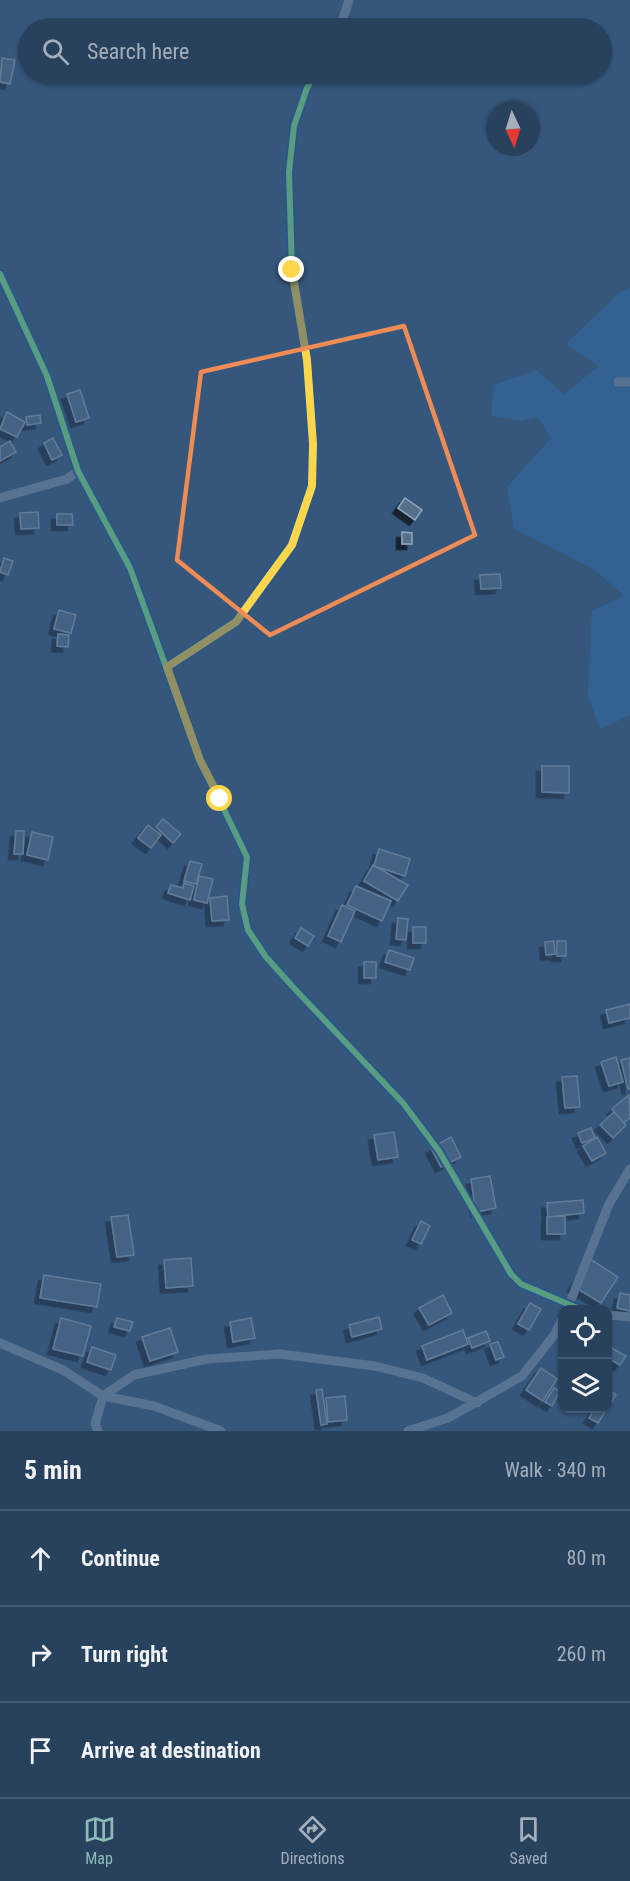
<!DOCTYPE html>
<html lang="en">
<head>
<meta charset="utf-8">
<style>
  :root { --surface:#28415d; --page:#344c66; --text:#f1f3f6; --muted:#a5afbc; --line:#445a72; --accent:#8bbbb9 }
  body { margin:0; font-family:"Roboto Condensed",sans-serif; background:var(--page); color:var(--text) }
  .controls { position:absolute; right:18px; bottom:18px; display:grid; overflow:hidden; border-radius:12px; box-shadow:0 2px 4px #0004 }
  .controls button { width:54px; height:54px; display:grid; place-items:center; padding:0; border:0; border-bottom:2px solid var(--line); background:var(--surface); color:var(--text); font:30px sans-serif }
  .compass { position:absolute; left:486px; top:102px; width:54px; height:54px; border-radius:50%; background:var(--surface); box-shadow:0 2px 4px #0004; rotate:176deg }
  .stop { position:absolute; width:18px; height:18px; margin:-14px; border:4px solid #ffd54a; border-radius:50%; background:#fff }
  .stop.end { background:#ffd54a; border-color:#fff; box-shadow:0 2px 6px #0008 }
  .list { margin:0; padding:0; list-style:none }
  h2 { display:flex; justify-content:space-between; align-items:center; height:78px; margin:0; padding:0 24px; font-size:26px }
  h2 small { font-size:20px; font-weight:400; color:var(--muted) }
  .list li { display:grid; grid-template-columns:39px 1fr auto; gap:18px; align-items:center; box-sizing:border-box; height:96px; padding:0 24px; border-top:2px solid var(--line) }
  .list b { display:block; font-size:22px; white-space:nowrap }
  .list em { font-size:20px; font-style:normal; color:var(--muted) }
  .icon { flex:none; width:33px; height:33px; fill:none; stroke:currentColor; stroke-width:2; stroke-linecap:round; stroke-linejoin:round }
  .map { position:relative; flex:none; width:630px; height:1431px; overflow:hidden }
  .search { position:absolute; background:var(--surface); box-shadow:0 2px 4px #0004; left:18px; right:18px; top:18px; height:66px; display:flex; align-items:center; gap:15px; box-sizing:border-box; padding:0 21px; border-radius:33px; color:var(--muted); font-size:22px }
  .sheet { height:366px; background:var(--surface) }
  nav { display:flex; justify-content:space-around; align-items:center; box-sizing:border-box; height:84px; border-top:2px solid var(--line); background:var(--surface); font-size:16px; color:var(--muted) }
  nav a { display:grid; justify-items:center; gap:3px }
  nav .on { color:var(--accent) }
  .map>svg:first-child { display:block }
  .green { fill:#2e6dae }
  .building { fill:#556f8c; stroke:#95a7bb; stroke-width:1.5; filter:url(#shadow) }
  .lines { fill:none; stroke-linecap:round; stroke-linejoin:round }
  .minor { stroke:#8196ae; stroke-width:9 }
  .cycleway-casing { stroke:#195699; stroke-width:10 }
  .cycleway { stroke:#82f089; stroke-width:6 }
  .route { stroke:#ffd54a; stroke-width:8 }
  .marked { fill:none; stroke:#ef8b55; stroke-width:4.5; stroke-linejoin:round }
</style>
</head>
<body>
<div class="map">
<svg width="630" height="1431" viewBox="0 0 630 1431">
  <defs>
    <filter id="shadow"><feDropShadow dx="-5.5" dy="5.5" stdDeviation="0" flood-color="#0009"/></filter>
  </defs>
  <rect width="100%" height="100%" fill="#36577c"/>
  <!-- green -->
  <path class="green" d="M630,287V715L600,729L588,696L592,611L624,596L595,570L514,529L507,487L551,438L538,417L520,421L491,416L494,385L536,370L564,394L599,366L566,344L618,294Z"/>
  <!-- building -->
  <g class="building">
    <path d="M2,58L15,60L10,84L0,82Z"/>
    <path d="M80,390L89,418L76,422L67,394Z"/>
    <path d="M7,412L25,422L17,437L0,429Z"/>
    <path d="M40,415L41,423L27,425L26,417Z"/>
    <path d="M53,438L62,455L52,460L44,443Z"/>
    <path d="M10,441L16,452L0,461V447Z"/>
    <path d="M405,498L422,510L415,520L398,508Z"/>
    <path d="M38,512L39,528L21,529L20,513Z"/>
    <path d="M57,514H72L73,525H57Z"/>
    <path d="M402,532L412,533V544H402Z"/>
    <path d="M4,558L13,561L8,575L0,572Z"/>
    <path d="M500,574L501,588L481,589L480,575Z"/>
    <path d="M59,610L76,615L71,633L54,629Z"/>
    <path d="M58,634L69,635L68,647L57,646Z"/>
    <path d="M542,766H569V793L542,792Z"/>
    <path d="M163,819L181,834L173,843L156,827Z"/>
    <path d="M148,825L161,835L151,848L138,838Z"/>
    <path d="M16,831H24L23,854H14Z"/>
    <path d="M32,832L53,837L48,860L27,855Z"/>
    <path d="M379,849L410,859L405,876L374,866Z"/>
    <path d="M190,861L202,864L196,884L184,881Z"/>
    <path d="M373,865L408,885L398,901L364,881Z"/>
    <path d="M199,876L213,879L207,903L194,900Z"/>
    <path d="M184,883L194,886L190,900L168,893L171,885L183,888Z"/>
    <path d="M356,886L391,901L382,921L347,905Z"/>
    <path d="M227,896L229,920L212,921L210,898Z"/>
    <path d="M342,905L355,911L341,942L328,936Z"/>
    <path d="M398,918L408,919L406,940L396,939Z"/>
    <rect x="413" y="927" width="13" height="16"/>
    <path d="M301,928L314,936L308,946L295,938Z"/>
    <path d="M554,941L555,954L546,955L545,942Z"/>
    <rect x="557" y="941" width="9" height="15"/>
    <path d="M389,950L414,958L410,970L385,962Z"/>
    <rect x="364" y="962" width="12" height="16"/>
    <path d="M630,1004V1018L609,1023L606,1010Z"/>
    <path d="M616,1057L623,1082L609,1086L601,1062Z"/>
    <path d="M630,1058V1089H628L621,1060Z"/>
    <path d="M577,1076L580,1107L565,1108L562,1077Z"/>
    <path d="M629,1095L630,1118L623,1123L612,1109Z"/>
    <path d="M614,1112L626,1125L613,1138L600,1125Z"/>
    <path d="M591,1128L595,1138L582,1143L578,1133Z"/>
    <path d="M394,1132L398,1157L378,1160L374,1135Z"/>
    <path d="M451,1137L461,1157L441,1167L431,1148Z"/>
    <path d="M597,1137L606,1153L592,1161L583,1146Z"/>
    <path d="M490,1176L496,1208L476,1212L471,1179Z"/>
    <path d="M583,1200L584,1213L548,1217L547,1203Z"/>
    <path d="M128,1215L134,1255L117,1257L111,1217Z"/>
    <path d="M565,1216V1234H547V1217Z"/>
    <path d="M421,1221L430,1226L421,1244L412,1240Z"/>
    <path d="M191,1258L193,1286L166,1288L164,1260Z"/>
    <path d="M590,1259L618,1277L601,1303L573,1286Z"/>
    <path d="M44,1275L101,1284L97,1307L40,1298Z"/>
    <path d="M620,1293L630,1295V1311L617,1308Z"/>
    <path d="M443,1295L452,1313L429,1325L419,1308Z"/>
    <path d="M530,1303L541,1309L529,1330L518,1324Z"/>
    <path d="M379,1317L382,1329L352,1337L349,1325Z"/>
    <path d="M61,1318L91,1326L83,1356L53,1349Z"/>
    <path d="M117,1318L133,1322L130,1331L114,1327Z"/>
    <path d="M251,1318L255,1338L233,1342L230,1322Z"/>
    <path d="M170,1328L178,1352L150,1361L142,1337Z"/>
    <path d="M463,1330L468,1344L427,1360L422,1346Z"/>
    <path d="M486,1331L490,1341L472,1348L468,1338Z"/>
    <path d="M498,1342L504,1357L496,1360L490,1344Z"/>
    <path d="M608,1346L626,1356L620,1365L608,1358Z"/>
    <path d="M92,1347L116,1355L111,1370L87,1362Z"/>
    <path d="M541,1368L557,1379L543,1401L526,1390Z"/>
    <path d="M554,1388L560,1391L552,1406L545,1402Z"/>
    <path d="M322,1389L327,1424L321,1425L316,1390Z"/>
    <path d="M608,1389L616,1395L598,1423L589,1418L595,1408H608Z"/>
    <path d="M345,1396L347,1420L328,1422L326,1398Z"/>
  </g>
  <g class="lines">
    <!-- minor -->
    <g class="minor">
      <path d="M340,28L349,0"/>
      <path d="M0,274L47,376L78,471L130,568L200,760L247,857L242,904L248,930L266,957L292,986L403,1103L439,1151L511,1274L521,1284L582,1310"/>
      <path d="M618,382H630"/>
      <path d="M0,498L67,479L78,471"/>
      <path d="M167,667L236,622L292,545L312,486L313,444L307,360L292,270L289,172L294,126L307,88L315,74"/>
      <path d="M567,1310L609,1204L630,1169"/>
      <path d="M608,1315L630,1317"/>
      <path d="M0,1343L63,1370L103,1396L154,1406L221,1431"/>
      <path d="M98,1431L95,1424L103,1396L134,1375L207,1359L280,1354L375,1366L423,1378L477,1403"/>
      <path d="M408,1431L448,1418L522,1376L555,1334L562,1319"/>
    </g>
    <!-- cycleway casing -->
    <g class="cycleway-casing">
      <g id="cycleway">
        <path d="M0,274L47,376L78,471L130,568L200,760L247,857L242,904L248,930L266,957L292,986L403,1103L439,1151L511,1274L521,1284L582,1310"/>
        <path d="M167,667L236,622L292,545L312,486L313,444L307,360L292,270L289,172L294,126L307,88L315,74"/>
      </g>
    </g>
    <!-- cycleway -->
    <use href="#cycleway" class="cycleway"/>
  </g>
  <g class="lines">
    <!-- route -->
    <path class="route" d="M220,799L200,760L167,667L236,622L292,545L312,486L313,444L307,360L292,270"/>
  </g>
  <!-- marked area -->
  <path d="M0 0H630V1431H0ZM404,326L475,535L270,635L177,560L201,372Z" fill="#36577c" fill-opacity=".55" fill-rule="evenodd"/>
  <path class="marked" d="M404,326L475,535L270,635L177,560L201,372Z"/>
</svg>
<div class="controls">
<button><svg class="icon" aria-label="locate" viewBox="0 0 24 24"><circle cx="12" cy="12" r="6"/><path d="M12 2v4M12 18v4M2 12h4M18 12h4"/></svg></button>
<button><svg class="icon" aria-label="layers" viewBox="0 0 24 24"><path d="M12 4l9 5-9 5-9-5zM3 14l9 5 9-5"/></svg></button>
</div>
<svg class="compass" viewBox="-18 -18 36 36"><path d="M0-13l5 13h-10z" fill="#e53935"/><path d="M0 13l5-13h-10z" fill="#a5afbc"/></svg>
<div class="stop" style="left:220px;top:799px"></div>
<div class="stop end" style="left:292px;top:270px"></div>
<div class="search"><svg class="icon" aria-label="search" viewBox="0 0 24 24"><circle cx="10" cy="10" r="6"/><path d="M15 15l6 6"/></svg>Search here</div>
</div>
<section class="sheet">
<h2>5 min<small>Walk · 340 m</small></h2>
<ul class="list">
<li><svg class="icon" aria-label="ahead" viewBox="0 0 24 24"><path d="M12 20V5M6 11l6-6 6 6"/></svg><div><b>Continue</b></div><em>80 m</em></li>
<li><svg class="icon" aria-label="right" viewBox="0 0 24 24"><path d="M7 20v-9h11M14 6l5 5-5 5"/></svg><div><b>Turn right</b></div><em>260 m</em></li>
<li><svg class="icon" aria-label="arrive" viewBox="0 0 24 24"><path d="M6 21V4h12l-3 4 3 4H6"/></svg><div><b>Arrive at destination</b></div></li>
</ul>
</section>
<nav>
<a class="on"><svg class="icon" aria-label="map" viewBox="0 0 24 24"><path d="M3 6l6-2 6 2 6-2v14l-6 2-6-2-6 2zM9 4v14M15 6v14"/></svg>Map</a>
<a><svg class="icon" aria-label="directions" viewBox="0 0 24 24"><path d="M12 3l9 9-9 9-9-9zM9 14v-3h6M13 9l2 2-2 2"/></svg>Directions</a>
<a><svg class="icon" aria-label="saved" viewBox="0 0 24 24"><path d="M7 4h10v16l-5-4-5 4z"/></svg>Saved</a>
</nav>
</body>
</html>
